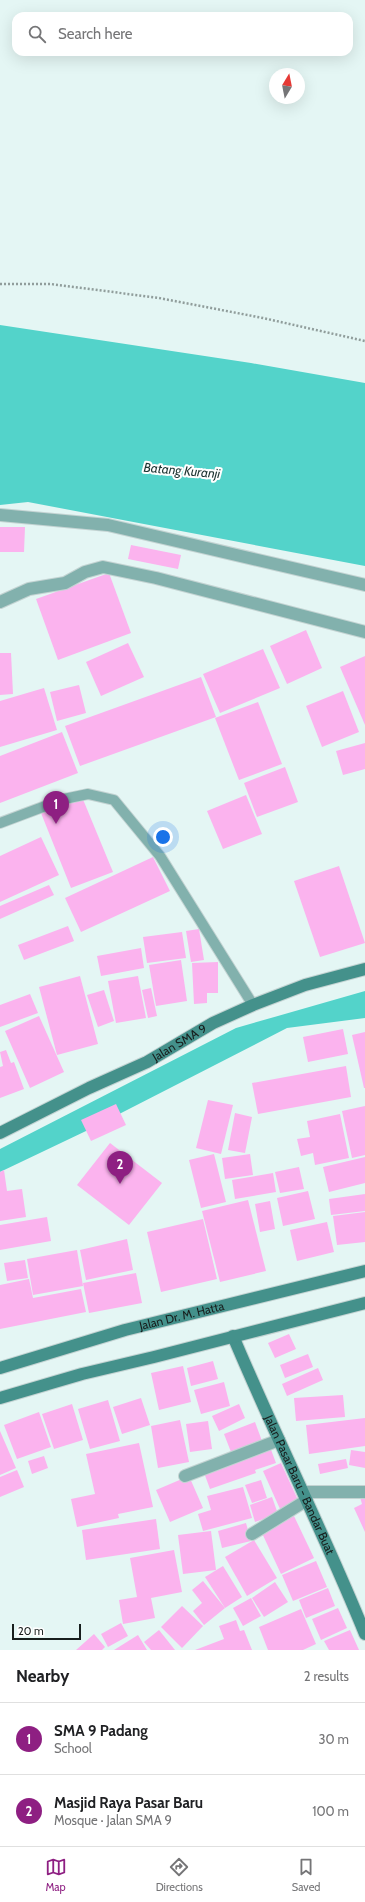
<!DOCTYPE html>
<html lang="en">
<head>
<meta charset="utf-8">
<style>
  :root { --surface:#fff; --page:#f2f2f2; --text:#202124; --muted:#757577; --line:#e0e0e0; --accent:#8e1f82 }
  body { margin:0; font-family:Cabin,sans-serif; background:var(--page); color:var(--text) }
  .compass { position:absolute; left:269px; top:68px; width:36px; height:36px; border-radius:50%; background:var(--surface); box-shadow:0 4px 16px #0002; rotate:10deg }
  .scale { position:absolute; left:12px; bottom:10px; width:69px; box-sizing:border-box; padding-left:4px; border:2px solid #171e1d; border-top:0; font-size:11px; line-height:14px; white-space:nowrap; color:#171e1d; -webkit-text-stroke:3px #fff; paint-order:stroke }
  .you { position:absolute; left:163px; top:837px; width:14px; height:14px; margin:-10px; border:3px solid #fff; border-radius:50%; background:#1a73e8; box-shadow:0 0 0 6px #1a73e833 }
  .badge { display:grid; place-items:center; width:26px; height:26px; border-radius:50%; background:var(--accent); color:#fff; font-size:13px; font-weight:700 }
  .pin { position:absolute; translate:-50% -33px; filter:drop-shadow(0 1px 2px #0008) }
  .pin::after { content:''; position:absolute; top:21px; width:14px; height:12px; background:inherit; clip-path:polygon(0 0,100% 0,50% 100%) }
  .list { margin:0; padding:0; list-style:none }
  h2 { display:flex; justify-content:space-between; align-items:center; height:52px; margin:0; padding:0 16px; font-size:17px }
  h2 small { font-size:13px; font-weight:400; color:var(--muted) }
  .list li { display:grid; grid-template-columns:26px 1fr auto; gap:12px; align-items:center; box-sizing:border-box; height:72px; padding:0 16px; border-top:1px solid var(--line) }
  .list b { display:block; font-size:15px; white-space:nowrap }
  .list p { margin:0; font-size:13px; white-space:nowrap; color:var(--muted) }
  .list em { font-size:13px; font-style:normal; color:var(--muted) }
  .icon { flex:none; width:22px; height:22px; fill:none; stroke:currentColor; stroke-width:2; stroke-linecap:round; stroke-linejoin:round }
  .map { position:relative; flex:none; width:365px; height:1650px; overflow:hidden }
  .search { position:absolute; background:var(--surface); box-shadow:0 4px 16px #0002; left:12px; right:12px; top:12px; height:44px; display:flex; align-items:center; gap:10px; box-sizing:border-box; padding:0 14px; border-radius:12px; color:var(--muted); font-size:15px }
  .sheet { height:196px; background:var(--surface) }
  nav { display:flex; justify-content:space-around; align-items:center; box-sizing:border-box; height:56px; border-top:1px solid var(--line); background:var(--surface); font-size:11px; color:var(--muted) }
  nav a { display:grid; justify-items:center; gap:2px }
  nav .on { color:var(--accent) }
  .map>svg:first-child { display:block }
  .water { fill:#53d3ca }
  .building { fill:#fbb3ee }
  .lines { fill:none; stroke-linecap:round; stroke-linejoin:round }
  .lane-casing { stroke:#c3d3d2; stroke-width:12 }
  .street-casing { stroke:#c3d3d2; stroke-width:14 }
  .secondary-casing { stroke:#c3d3d2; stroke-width:14 }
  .path { stroke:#909d9b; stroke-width:2.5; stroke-dasharray:2 2; stroke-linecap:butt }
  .lane { stroke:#82b1ad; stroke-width:10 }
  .street { stroke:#82b1ad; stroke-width:12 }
  .secondary { stroke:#44918b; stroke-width:12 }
  .labels { text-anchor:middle; stroke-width:4; stroke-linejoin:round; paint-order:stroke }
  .street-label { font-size:12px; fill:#171e1d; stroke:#fff }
  .water-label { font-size:13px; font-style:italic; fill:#1d3432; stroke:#fff }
</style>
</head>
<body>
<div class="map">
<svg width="365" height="1650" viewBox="0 0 365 1650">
  <rect width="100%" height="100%" fill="#e4f6f4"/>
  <!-- water -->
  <g class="water">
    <path d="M0,325L251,363L365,383V566L28,502L0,505Z"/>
    <path d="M365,991V1018L287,1028L86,1131L0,1172V1149L236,1028Z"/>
  </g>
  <!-- building -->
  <g class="building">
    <path d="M0,527H25L24,552H0Z"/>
    <path d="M131,545L181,555L178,569L128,559Z"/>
    <path d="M109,573L131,633L58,660L36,599Z"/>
    <path d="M306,630L322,668L287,684L270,646Z"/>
    <path d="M128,643L144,677L101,696L86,662Z"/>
    <path d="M263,649L280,688L220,713L203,674Z"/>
    <path d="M0,653H11L13,694L0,695Z"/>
    <path d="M365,656V725L340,667Z"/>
    <path d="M201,677L216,717L80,766L65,726Z"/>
    <path d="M79,685L86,713L57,721L50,692Z"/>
    <path d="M44,688L57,730L0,747V701Z"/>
    <path d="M343,691L359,732L322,747L306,706Z"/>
    <path d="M258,702L282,764L239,780L215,718Z"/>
    <path d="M62,732L78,773L0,803V756Z"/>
    <path d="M365,743V769L343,775L336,751Z"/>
    <path d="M285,767L298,802L257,817L244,783Z"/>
    <path d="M246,795L262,834L223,849L207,811Z"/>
    <path d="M82,797L113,872L71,888L41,813Z"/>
    <path d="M41,837L59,875L0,902V856Z"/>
    <path d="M153,857L170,891L81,932L65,898Z"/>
    <path d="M339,866L365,943L320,957L294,881Z"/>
    <path d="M49,885L54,895L0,919V906Z"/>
    <path d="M68,926L74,941L24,960L18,945Z"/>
    <path d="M199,929L204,960L191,962L186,931Z"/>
    <path d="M182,932L186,958L147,963L143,937Z"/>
    <path d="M141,948L144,968L101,976L97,956Z"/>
    <path d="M181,960L187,1001L156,1006L149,965Z"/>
    <path d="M218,962V993H207V1003L194,1004L192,963Z"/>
    <path d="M80,976L98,1044L57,1055L39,987Z"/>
    <path d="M138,976L146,1018L116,1023L108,981Z"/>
    <path d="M151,988L157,1016L148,1018L142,990Z"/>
    <path d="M104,990L114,1021L98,1027L87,995Z"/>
    <path d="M30,994L38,1013L0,1027V1005Z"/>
    <path d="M39,1016L64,1072L30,1088L5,1031Z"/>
    <path d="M343,1029L348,1054L308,1062L303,1037Z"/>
    <path d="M365,1032V1088H364L352,1035Z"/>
    <path d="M6,1050L11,1063L14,1062L24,1089L0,1098V1067L3,1066L0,1052Z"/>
    <path d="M346,1066L351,1097L258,1114L252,1083Z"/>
    <path d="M208,1100L233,1105L221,1154L196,1148Z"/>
    <path d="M116,1104L126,1125L91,1141L81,1120Z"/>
    <path d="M365,1106V1155L352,1158L342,1111Z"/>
    <path d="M235,1113L252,1117L245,1153L228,1150Z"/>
    <path d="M340,1114L349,1158L315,1165L313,1153L301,1156L297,1139L310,1137L307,1121Z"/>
    <path d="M110,1143L162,1183L129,1225L77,1185Z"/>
    <path d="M214,1154L226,1202L201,1208L189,1160Z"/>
    <path d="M250,1154L253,1175L225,1179L222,1158Z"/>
    <path d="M365,1157V1183L329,1192L323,1167Z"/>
    <path d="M299,1167L304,1189L280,1193L275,1172Z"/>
    <path d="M4,1170L7,1191L22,1189L26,1217L0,1221V1172Z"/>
    <path d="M273,1173L276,1192L235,1199L232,1180Z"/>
    <path d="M308,1191L315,1219L283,1226L277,1198Z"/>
    <path d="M365,1194V1211L331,1215L329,1199Z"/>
    <path d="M248,1200L266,1271L220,1282L202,1211Z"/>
    <path d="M270,1201L275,1229L260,1232L255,1204Z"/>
    <path d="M365,1212V1242L337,1245L333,1216Z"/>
    <path d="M47,1217L51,1241L0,1250V1225Z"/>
    <path d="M203,1219L217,1279L161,1292L147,1232Z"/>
    <path d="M327,1222L334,1252L297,1261L290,1230Z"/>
    <path d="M127,1239L133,1270L86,1280L80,1250Z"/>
    <path d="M77,1250L83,1286L33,1295L27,1259Z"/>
    <path d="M25,1260L28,1278L7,1281L4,1263Z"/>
    <path d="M136,1273L142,1303L89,1313L83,1283Z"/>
    <path d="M29,1279L33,1298L81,1289L86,1312L0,1329V1285Z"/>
    <path d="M289,1334L296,1349L275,1358L268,1343Z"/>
    <path d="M308,1354L313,1367L285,1378L280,1365Z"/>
    <path d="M213,1361L218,1379L191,1386L187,1368Z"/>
    <path d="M183,1366L191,1402L159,1410L151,1373Z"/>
    <path d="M318,1368L323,1380L287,1396L282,1384Z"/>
    <path d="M224,1382L230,1406L201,1414L194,1390Z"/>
    <path d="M343,1395L345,1417L296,1421L294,1398Z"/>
    <path d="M141,1398L150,1425L122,1434L113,1407Z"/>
    <path d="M108,1400L120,1441L90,1449L78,1409Z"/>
    <path d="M72,1404L83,1440L54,1449L42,1414Z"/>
    <path d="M239,1404L245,1418L219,1431L212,1416Z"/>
    <path d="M39,1412L51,1447L17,1459L4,1425Z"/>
    <path d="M365,1418V1446L309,1454L306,1425Z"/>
    <path d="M180,1420L189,1462L158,1468L151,1426Z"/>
    <path d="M208,1421L212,1449L190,1452L186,1424Z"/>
    <path d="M255,1422L262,1441L231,1452L224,1434Z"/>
    <path d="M0,1431L16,1468L0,1475Z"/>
    <path d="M139,1443L153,1507L118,1514L119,1518L77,1527L71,1499L95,1494L86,1454Z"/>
    <path d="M270,1447L276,1463L255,1470L256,1473L210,1489L203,1470Z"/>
    <path d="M351,1450L365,1452V1468L349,1465Z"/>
    <path d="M44,1456L48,1468L32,1474L28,1461Z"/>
    <path d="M346,1459L348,1468L320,1474L318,1464Z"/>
    <path d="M281,1463L298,1500L280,1509L263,1471Z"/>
    <path d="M17,1470L24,1487L0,1497V1477Z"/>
    <path d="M189,1476L203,1508L170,1522L156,1490Z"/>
    <path d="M261,1480L267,1498L252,1503L245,1485Z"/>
    <path d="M243,1487L252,1518L203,1531L198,1514L211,1510L207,1496Z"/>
    <path d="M272,1497L278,1514L255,1522L250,1505Z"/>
    <path d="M360,1497L365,1498V1532L354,1508L362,1504Z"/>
    <path d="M294,1516L314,1558L281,1574L261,1531Z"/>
    <path d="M156,1519L160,1549L86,1560L82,1530Z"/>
    <path d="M246,1523L251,1541L222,1548L218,1531Z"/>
    <path d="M211,1531L216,1570L183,1574L178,1535Z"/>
    <path d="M254,1540L277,1578L247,1596L225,1557Z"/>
    <path d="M174,1550L182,1592L151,1598L155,1618L123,1624L119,1600L137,1597L130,1558Z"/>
    <path d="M316,1561L327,1587L293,1601L282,1575Z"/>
    <path d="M223,1566L242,1597L225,1608L205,1577Z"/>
    <path d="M203,1581L225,1608L204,1625L193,1611L202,1603L192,1590Z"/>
    <path d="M275,1582L288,1602L264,1617L252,1598Z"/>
    <path d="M328,1588L335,1606L306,1618L299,1600Z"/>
    <path d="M251,1598L261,1616L243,1626L233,1608Z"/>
    <path d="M182,1606L203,1626L182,1648L161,1627Z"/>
    <path d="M338,1608L347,1628L321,1640L312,1619Z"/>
    <path d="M301,1609L316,1644L303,1650H268L259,1627Z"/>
    <path d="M236,1620L240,1631L244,1630L252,1650H195L224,1639L219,1626Z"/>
    <path d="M121,1623L128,1636L108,1647L101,1634Z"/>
    <path d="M159,1630L175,1650H151L144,1642Z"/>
    <path d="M350,1630L359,1650H329L324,1641Z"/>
    <path d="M94,1634L105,1647L102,1650H76Z"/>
    <path d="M138,1635L147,1650H114Z"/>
  </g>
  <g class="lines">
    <!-- lane casing -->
    <g class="lane-casing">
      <path id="lane" d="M0,823L64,799L88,794L114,800L160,856L253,1005"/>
    </g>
    <!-- street casing -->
    <g class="street-casing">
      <g id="street">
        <path d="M0,515L108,525L365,585"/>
        <path d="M0,602L29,589L65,583L85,572L103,567L156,578L365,632"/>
        <path d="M185,1476L279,1440"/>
        <path d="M303,1492H365"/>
        <path d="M252,1534L307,1500"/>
      </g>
    </g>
    <!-- secondary casing -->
    <g class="secondary-casing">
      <g id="secondary">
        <path id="s1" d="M0,1133L89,1088L147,1062L213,1023L253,1005L305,985L365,969"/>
        <path id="s2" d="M233,1336C275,1436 324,1533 365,1634"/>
        <path id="s3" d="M0,1368L125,1330L365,1271"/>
        <path d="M0,1398L82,1374L154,1357L365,1303"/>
      </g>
    </g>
    <!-- path -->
    <path class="path" d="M0,284H51L159,298L263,318L365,341"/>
    <!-- lane -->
    <use href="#lane" class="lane"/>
    <!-- street -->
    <use href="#street" class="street"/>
    <!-- secondary -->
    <use href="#secondary" class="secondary"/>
  </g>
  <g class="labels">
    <!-- street labels -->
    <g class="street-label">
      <text dy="4" stroke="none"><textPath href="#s1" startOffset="201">Jalan SMA 9</textPath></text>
      <text dy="4" stroke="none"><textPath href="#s3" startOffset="189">Jalan Dr. M. Hatta</textPath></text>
      <text dy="4" stroke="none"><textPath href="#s2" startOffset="163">Jalan Pasar Baru - Bandar Buat</textPath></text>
    </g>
    <!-- water labels -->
    <g class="water-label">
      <text transform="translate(182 470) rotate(5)" y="5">Batang Kuranji</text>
    </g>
  </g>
</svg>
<svg class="compass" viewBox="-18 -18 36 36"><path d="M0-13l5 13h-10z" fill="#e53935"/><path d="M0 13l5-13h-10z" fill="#757577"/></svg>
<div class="scale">20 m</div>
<div class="you"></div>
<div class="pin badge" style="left:56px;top:824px">1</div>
<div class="pin badge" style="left:120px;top:1184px">2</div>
<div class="search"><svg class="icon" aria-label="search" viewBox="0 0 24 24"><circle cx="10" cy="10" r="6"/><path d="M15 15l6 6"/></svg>Search here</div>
</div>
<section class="sheet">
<h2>Nearby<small>2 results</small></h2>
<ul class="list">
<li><span class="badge">1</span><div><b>SMA 9 Padang</b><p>School</p></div><em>30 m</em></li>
<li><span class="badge">2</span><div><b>Masjid Raya Pasar Baru</b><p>Mosque · Jalan SMA 9</p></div><em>100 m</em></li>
</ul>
</section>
<nav>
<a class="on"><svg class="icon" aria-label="map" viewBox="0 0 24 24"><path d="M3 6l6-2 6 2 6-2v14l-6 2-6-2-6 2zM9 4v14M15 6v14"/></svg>Map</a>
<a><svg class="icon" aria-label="directions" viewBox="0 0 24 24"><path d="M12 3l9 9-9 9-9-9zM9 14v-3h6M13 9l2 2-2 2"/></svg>Directions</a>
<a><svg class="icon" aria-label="saved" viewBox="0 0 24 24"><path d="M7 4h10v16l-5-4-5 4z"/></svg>Saved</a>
</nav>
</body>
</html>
